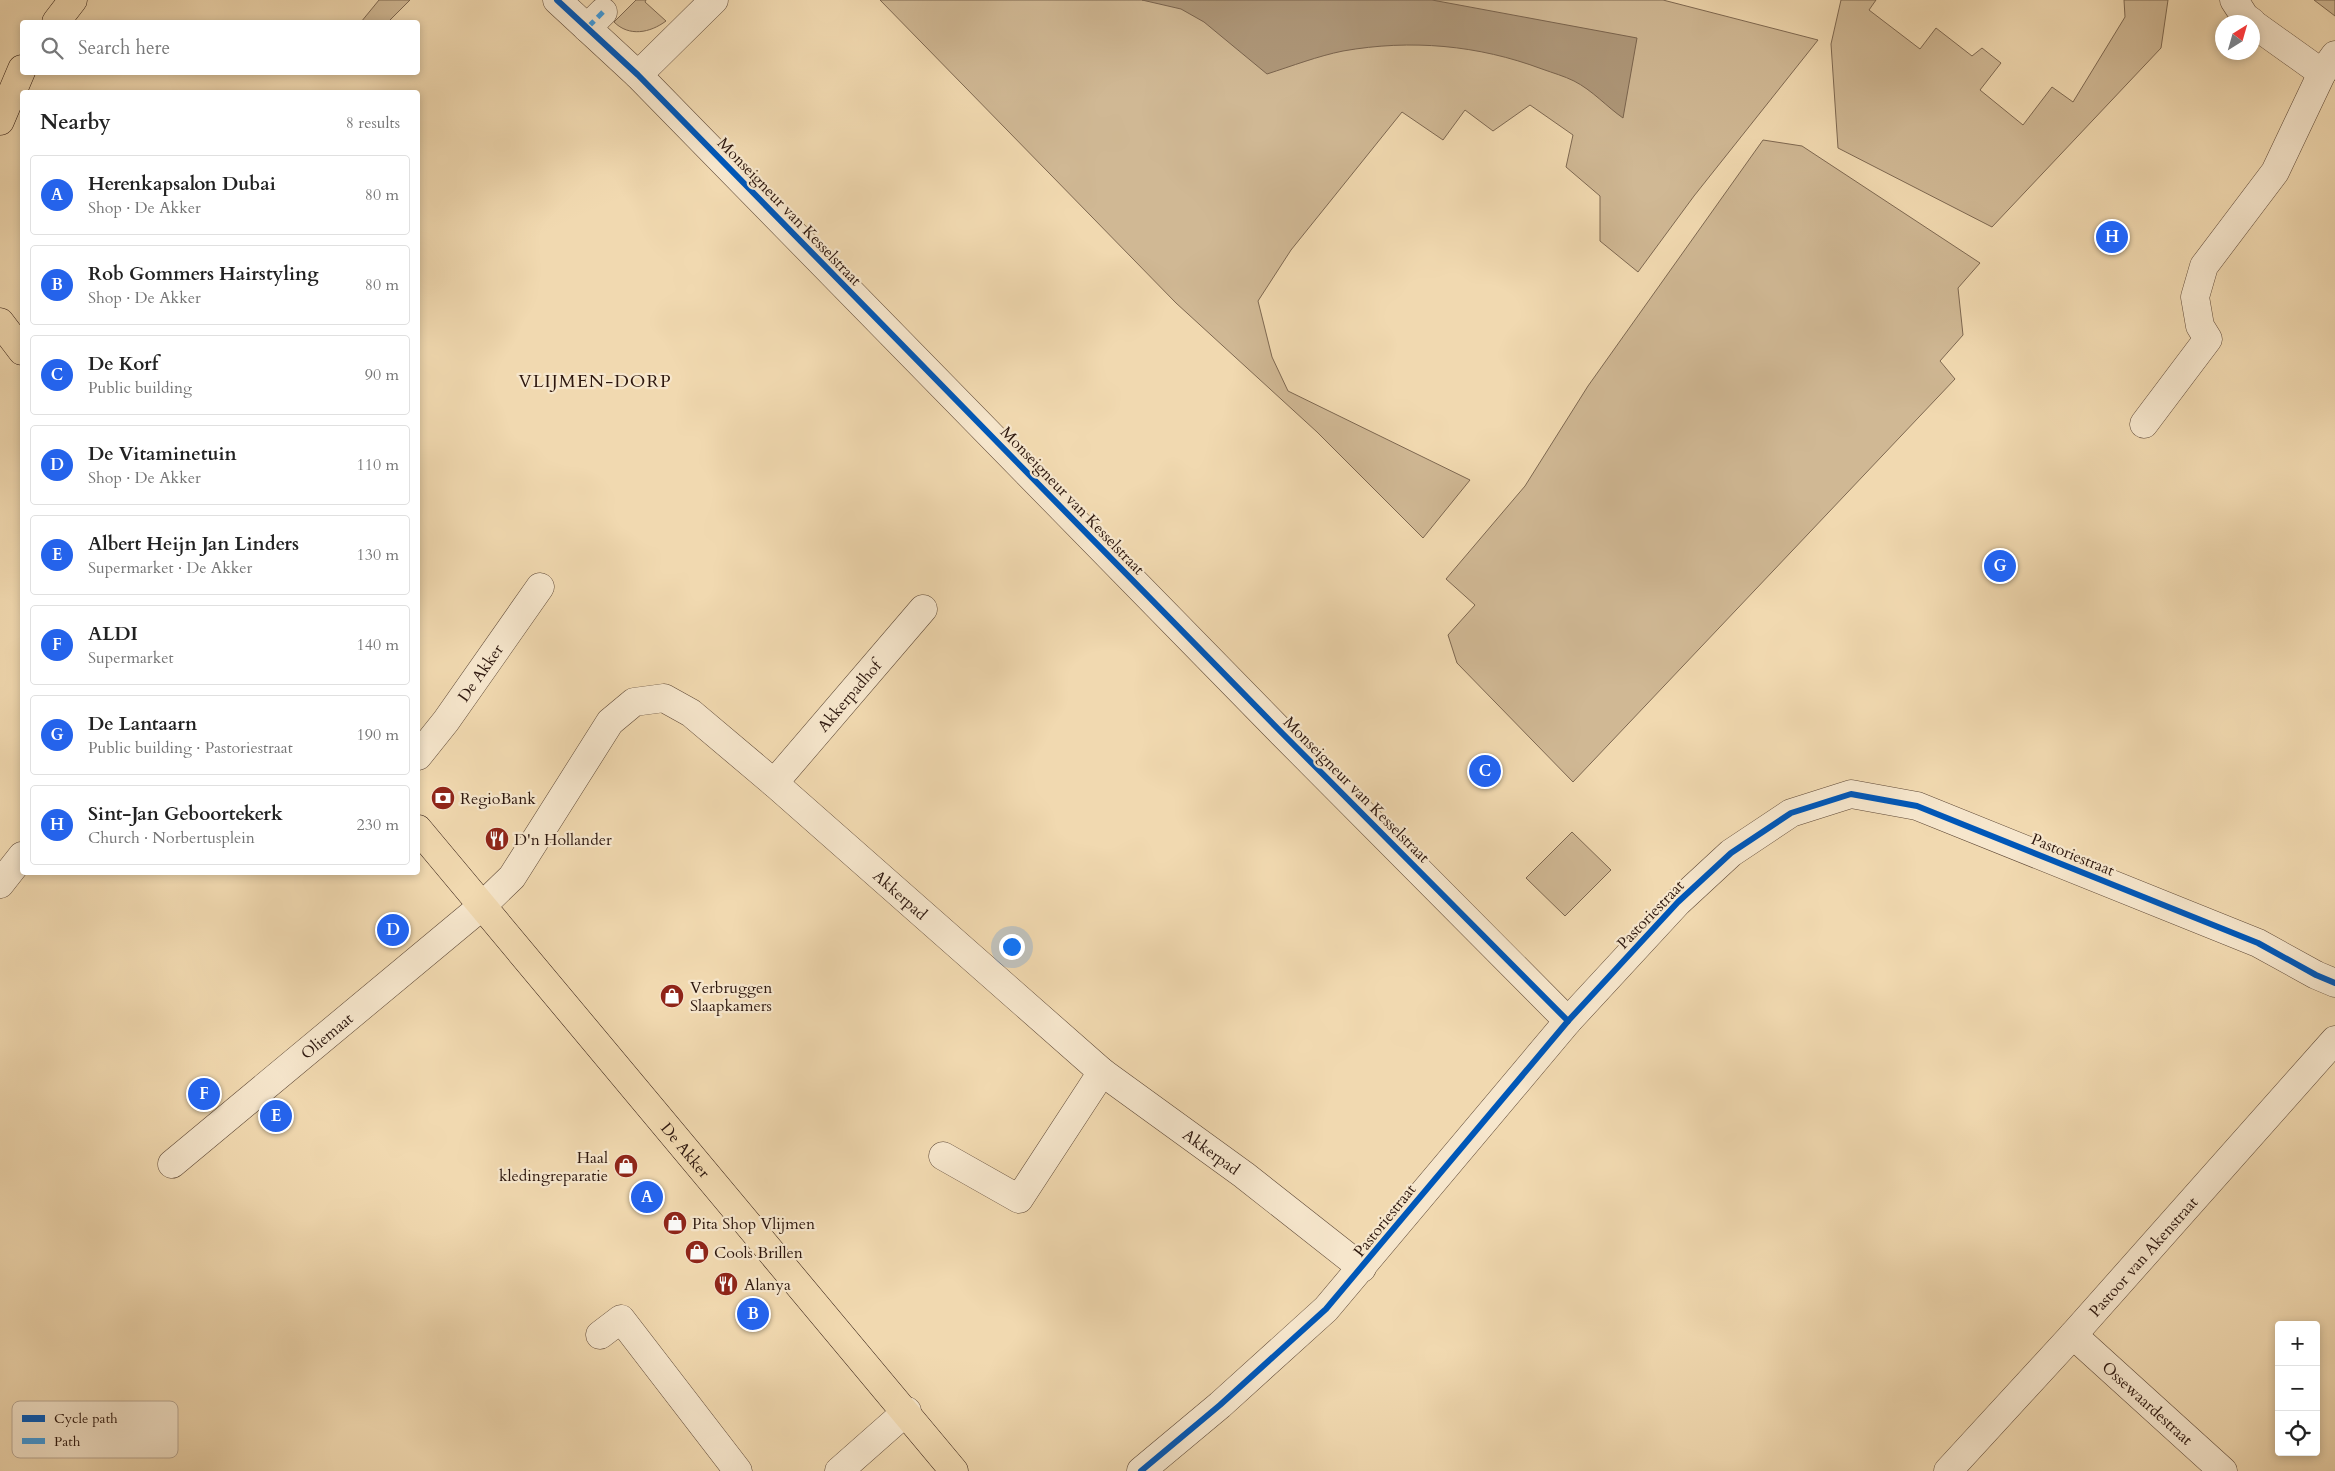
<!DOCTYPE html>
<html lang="en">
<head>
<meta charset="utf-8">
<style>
  :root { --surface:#fff; --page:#f6f6f6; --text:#222; --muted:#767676; --line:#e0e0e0; --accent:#2563eb }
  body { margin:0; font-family:Cardo,serif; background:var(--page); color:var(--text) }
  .controls { position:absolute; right:15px; bottom:15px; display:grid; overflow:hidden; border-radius:5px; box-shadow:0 2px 8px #0003 }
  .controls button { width:45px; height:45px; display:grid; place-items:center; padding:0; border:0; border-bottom:1px solid var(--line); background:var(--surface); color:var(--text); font:25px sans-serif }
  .compass { position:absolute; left:2215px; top:15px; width:45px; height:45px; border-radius:50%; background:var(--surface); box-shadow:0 2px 8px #0003; rotate:37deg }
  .you { position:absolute; left:1011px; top:946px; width:18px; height:18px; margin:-12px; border:4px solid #fff; border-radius:50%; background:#1a73e8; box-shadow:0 0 0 8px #1a73e833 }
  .badge { display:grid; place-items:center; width:32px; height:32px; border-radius:50%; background:var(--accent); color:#fff; font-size:16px; font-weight:700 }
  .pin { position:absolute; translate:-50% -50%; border:2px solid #fff; box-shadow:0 1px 5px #0006 }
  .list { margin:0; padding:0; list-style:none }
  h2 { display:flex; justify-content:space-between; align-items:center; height:65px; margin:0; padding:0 20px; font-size:21px }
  h2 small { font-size:16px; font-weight:400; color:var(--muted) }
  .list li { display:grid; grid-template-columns:32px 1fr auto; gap:15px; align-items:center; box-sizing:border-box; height:80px; margin:0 10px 10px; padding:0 10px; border:1px solid var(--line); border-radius:5px }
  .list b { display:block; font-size:19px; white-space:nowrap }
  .list p { margin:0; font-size:16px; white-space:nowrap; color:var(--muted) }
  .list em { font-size:16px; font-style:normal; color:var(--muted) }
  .icon { flex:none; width:28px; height:28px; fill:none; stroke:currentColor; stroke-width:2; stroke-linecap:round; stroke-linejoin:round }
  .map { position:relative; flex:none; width:2335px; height:1471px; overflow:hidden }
  .search { position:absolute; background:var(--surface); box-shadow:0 2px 8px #0003; left:20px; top:20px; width:400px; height:55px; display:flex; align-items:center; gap:12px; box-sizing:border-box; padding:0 18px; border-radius:5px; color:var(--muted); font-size:19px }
  .panel { position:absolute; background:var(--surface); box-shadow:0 2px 8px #0003; left:20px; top:90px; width:400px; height:785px; border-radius:5px }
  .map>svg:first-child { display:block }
  .green { fill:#d0b894; stroke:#7e6851 }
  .water { fill:#ae9779; stroke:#7a644e }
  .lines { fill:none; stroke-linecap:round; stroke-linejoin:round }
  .minor-casing { stroke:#5e4836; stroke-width:29 }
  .major-casing { stroke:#2d170e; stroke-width:29 }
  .minor { stroke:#f6e6cc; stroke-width:28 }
  .major { stroke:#f1d9b0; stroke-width:28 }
  .quiet { stroke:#3d9ade; stroke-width:5; stroke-dasharray:10 5; stroke-linecap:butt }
  .cycleway-casing { stroke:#f6e6cc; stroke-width:9 }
  .cycleway { stroke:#0057b8; stroke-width:6 }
  .labels { text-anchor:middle; stroke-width:4.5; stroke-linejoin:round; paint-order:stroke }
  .street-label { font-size:16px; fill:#2d170e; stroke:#f6e6cc }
  .poi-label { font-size:16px; fill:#2d170e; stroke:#f6e6cc; text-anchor:start }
  .neighbourhood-label { font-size:18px; letter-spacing:1px; fill:#2d170e; stroke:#f6e6cc }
  .key { fill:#f6e6cc; stroke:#baa893; stroke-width:1 }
  .key-label { font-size:14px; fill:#2d170e }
</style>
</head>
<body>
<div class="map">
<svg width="2335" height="1471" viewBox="0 0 2335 1471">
  <rect width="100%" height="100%" fill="#f1d9b0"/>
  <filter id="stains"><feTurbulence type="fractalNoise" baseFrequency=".004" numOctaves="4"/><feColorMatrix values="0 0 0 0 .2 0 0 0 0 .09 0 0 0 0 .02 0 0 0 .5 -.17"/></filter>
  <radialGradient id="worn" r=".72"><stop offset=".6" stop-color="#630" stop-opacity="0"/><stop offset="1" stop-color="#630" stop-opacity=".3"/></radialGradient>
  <!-- green -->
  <g class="green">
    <path d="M379,0H410L388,22H361Z"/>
    <path d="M636,0H646L645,2L666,21C650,33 629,37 614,22Z"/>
    <path d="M880,0H1663L1818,40L1694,196L1638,272L1600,241V196L1566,167L1573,135L1530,105L1493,131L1465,110L1443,140L1402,112L1291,250L1258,301L1272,357L1288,391L1470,480L1423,538L1317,432L1176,303Z"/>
    <path d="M1841,0H1876L1869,10L1920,49L1936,28L1972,56L1982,48L2001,63L1980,90L2023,125L2052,87L2073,102L2125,17L2124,0H2168L2161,48L1992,227L1838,148L1831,44Z"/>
    <path d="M2314,0H2335V16Z"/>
    <path d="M1763,140L1802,146L1980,263L1958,288L1963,335L1940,361L1955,379L1573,782L1457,663L1448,635L1475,605L1446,579L1525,486L1588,386Z"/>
    <path d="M1572,832L1611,870L1565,916L1526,878Z"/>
  </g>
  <!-- water -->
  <path class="water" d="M1142,0H1432L1637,38L1623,118C1607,107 1592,90 1574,81C1564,76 1553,73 1542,69C1478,45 1411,39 1343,51C1318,56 1292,66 1267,74L1204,22L1181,9Z"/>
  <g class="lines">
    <!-- minor casing -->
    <g class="minor-casing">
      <g id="minor">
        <path d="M557,0L638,75L1282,733L1568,1021"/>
        <path d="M2234,0L2245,17L2252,22"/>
        <path d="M2252,23L2322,73L2335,55"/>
        <path d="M587,28L603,12"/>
        <path d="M638,75L714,0"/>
        <path d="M2144,424L2208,339L2200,326L2195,297L2204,266L2275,172L2322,73"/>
        <path id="s1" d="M418,756L446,721L540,587"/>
        <path id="s2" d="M774,783L923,609"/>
        <path d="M0,884L22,856"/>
        <path d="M943,1156L1019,1199L1102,1072"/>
        <path id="s3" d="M172,1164L481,907L512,877L610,722L634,702L664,698L691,713L774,783L1102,1072L1244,1175L1362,1268"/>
        <path d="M600,1335L621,1319L738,1471"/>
        <path id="s4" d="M2073,1335L2223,1471"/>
        <path d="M839,1471L907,1411"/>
        <path d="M1141,1471L1220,1405L1326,1309L1568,1021L1678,902L1731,853L1791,813L1851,794L1917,806L2258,943L2316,975L2335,983"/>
        <path id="s5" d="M1948,1471L2073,1335L2335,1040"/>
      </g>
    </g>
    <!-- major casing -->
    <g class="major-casing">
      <g id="major">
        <path d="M56,22L73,0"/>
        <path d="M0,121L22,69"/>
        <path d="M0,322L22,351"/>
        <path id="s6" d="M418,829L954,1471"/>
      </g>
    </g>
    <!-- minor -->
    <use href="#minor" class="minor"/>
    <!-- major -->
    <use href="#major" class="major"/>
    <!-- quiet -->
    <path class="quiet" d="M587,28L603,12"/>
    <!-- cycleway casing -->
    <g class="cycleway-casing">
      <g id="cycleway">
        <path d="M557,0L638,75L1282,733L1568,1021"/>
        <path d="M1141,1471L1220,1405L1326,1309L1568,1021L1678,902L1731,853L1791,813L1851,794L1917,806L2258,943L2316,975L2335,983"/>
      </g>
    </g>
    <!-- cycleway -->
    <use href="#cycleway" class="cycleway"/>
  </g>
  <!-- icons -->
  <defs>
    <g id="bank-disc" transform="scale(1.25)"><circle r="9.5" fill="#8f2418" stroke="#f6e6cc"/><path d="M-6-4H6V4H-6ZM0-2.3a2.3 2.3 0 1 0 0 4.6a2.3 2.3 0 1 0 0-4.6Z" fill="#fff"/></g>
    <g id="restaurant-disc" transform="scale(1.25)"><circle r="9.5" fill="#8f2418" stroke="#f6e6cc"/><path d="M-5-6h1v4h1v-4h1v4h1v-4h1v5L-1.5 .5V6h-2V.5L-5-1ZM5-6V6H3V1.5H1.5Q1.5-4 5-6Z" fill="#fff"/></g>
    <g id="shop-disc" transform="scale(1.25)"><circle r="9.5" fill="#8f2418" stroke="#f6e6cc"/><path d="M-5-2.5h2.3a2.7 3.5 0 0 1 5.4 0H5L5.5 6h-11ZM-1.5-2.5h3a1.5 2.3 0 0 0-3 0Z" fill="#fff"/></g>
  </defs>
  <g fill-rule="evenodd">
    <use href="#bank-disc" x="443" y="798"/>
    <use href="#restaurant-disc" x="497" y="839"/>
    <use href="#shop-disc" x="672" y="996"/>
    <use href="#shop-disc" x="626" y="1166"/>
    <use href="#shop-disc" x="675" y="1223"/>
    <use href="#shop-disc" x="697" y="1252"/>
    <use href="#restaurant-disc" x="726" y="1284"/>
  </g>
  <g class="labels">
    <!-- street labels -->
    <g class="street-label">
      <text transform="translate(790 211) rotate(46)" y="6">Monseigneur van Kesselstraat</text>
      <text transform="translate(1073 500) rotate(46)" y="6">Monseigneur van Kesselstraat</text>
      <text dy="6" stroke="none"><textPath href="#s1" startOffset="104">De Akker</textPath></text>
      <text dy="6" stroke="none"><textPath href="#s2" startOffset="115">Akkerpadhof</textPath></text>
      <text transform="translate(1357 789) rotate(45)" y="6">Monseigneur van Kesselstraat</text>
      <text transform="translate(2073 854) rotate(22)" y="6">Pastoriestraat</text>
      <text dy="6" stroke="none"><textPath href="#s3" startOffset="998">Akkerpad</textPath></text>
      <text transform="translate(1650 914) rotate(-46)" y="6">Pastoriestraat</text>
      <text dy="6" stroke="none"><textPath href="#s3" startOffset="201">Oliemaat</textPath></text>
      <text dy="6" stroke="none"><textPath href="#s6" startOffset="418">De Akker</textPath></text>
      <text dy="6" stroke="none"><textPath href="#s3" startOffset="1402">Akkerpad</textPath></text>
      <text transform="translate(1384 1220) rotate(-51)" y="6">Pastoriestraat</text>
      <text dy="6" stroke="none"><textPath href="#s5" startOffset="290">Pastoor van Akenstraat</textPath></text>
      <text dy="6" stroke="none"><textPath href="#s4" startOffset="101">Ossewaardestraat</textPath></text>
    </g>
    <!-- poi labels -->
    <g class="poi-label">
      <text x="460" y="804">RegioBank</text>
      <text x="514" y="845">D'n Hollander</text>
      <text x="690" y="993">Verbruggen<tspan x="690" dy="18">Slaapkamers</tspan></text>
      <text x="608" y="1163" text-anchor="end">Haal<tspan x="608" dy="18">kledingreparatie</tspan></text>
      <text x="692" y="1229">Pita Shop Vlijmen</text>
      <text x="714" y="1258">Cools Brillen</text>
      <text x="744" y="1290">Alanya</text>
    </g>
    <!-- neighbourhood labels -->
    <g class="neighbourhood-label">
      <text x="595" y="387">VLIJMEN-DORP</text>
    </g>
  </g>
  <!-- legend -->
  <rect x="12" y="1401" width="166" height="57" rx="8" class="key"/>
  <rect x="22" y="1415" width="23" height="7" fill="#0057b8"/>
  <rect x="22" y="1438" width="23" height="6" fill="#3d9ade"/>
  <g class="key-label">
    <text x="54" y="1423">Cycle path</text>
    <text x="54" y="1446">Path</text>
  </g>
  <rect width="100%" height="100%" filter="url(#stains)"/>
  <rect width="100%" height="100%" fill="url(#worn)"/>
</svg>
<div class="controls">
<button>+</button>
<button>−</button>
<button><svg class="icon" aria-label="locate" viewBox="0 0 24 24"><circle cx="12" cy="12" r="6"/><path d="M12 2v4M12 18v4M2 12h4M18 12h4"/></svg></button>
</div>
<svg class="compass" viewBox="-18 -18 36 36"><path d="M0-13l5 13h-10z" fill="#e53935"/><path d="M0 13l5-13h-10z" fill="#767676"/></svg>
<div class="you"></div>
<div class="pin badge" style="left:647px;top:1197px">A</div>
<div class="pin badge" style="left:753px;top:1314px">B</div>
<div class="pin badge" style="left:1485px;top:771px">C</div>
<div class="pin badge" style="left:393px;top:930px">D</div>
<div class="pin badge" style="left:276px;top:1116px">E</div>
<div class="pin badge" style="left:204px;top:1094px">F</div>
<div class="pin badge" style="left:2000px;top:566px">G</div>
<div class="pin badge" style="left:2112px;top:237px">H</div>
<div class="search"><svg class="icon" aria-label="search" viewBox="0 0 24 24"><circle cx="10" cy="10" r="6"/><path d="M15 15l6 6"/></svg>Search here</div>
<section class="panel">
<h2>Nearby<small>8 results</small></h2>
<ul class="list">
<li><span class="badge">A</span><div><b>Herenkapsalon Dubai</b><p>Shop · De Akker</p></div><em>80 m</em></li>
<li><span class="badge">B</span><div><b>Rob Gommers Hairstyling</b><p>Shop · De Akker</p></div><em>80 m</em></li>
<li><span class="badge">C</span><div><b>De Korf</b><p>Public building</p></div><em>90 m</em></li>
<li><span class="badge">D</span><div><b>De Vitaminetuin</b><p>Shop · De Akker</p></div><em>110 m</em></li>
<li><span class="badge">E</span><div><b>Albert Heijn Jan Linders</b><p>Supermarket · De Akker</p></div><em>130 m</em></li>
<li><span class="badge">F</span><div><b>ALDI</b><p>Supermarket</p></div><em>140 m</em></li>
<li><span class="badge">G</span><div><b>De Lantaarn</b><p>Public building · Pastoriestraat</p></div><em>190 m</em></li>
<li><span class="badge">H</span><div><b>Sint-Jan Geboortekerk</b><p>Church · Norbertusplein</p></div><em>230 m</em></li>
</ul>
</section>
</div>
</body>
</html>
